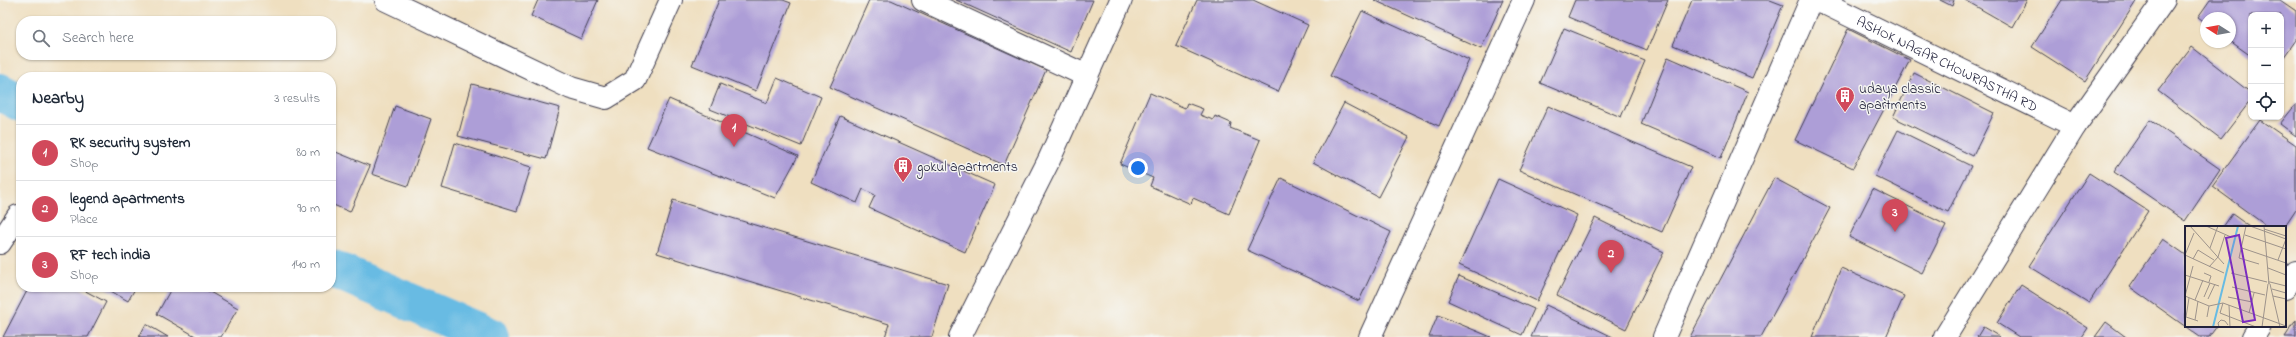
<!DOCTYPE html>
<html lang="en">
<head>
<meta charset="utf-8">
<style>
  :root { --surface:#fff; --page:#f2f2f3; --text:#1f2937; --muted:#747a83; --line:#e0e1e3; --accent:#d1495b }
  body { margin:0; font-family:"Indie Flower",sans-serif; background:var(--page); color:var(--text) }
  .controls { position:absolute; right:12px; top:12px; display:grid; overflow:hidden; border-radius:8px; box-shadow:0 1px 3px #0004 }
  .controls button { width:36px; height:36px; display:grid; place-items:center; padding:0; border:0; border-bottom:1px solid var(--line); background:var(--surface); color:var(--text); font:20px sans-serif }
  .compass { position:absolute; left:2200px; top:12px; width:36px; height:36px; border-radius:50%; background:var(--surface); box-shadow:0 1px 3px #0004; rotate:281deg }
  .you { position:absolute; left:1138px; top:168px; width:14px; height:14px; margin:-10px; border:3px solid #fff; border-radius:50%; background:#1a73e8; box-shadow:0 0 0 6px #1a73e833 }
  .badge { display:grid; place-items:center; width:26px; height:26px; border-radius:50%; background:var(--accent); color:#fff; font-size:13px; font-weight:700 }
  .pin { position:absolute; translate:-50% -33px; filter:drop-shadow(0 1px 2px #0008) }
  .pin::after { content:''; position:absolute; top:21px; width:14px; height:12px; background:inherit; clip-path:polygon(0 0,100% 0,50% 100%) }
  .list { margin:0; padding:0; list-style:none }
  h2 { display:flex; justify-content:space-between; align-items:center; height:52px; margin:0; padding:0 16px; font-size:17px }
  h2 small { font-size:13px; font-weight:400; color:var(--muted) }
  .list li { display:grid; grid-template-columns:26px 1fr auto; gap:12px; align-items:center; box-sizing:border-box; height:56px; padding:0 16px; border-top:1px solid var(--line) }
  .list b { display:block; font-size:15px; white-space:nowrap }
  .list p { margin:0; font-size:13px; white-space:nowrap; color:var(--muted) }
  .list em { font-size:13px; font-style:normal; color:var(--muted) }
  .icon { flex:none; width:22px; height:22px; fill:none; stroke:currentColor; stroke-width:2; stroke-linecap:round; stroke-linejoin:round }
  .map { position:relative; flex:none; width:2296px; height:337px; overflow:hidden }
  .search { position:absolute; background:var(--surface); box-shadow:0 1px 3px #0004; left:16px; top:16px; width:320px; height:44px; display:flex; align-items:center; gap:10px; box-sizing:border-box; padding:0 14px; border-radius:16px; color:var(--muted); font-size:15px }
  .panel { position:absolute; background:var(--surface); box-shadow:0 1px 3px #0004; left:16px; top:72px; width:320px; height:220px; border-radius:16px }
  .map>svg:first-child { display:block }
  .lines { fill:none; stroke-linecap:round; stroke-linejoin:round }
  .canal { stroke:#67bbe3; stroke-width:38 }
  .building { fill:#ad9ed7 }
  .minor-casing { stroke:#413e4f; stroke-width:24 }
  .minor { stroke:#fff; stroke-width:22 }
  .labels { text-anchor:middle; stroke-width:3; stroke-linejoin:round; paint-order:stroke }
  .street-label { font-size:14px; fill:#22223b; stroke:#f6f6f2 }
  .poi-label { font-size:14px; fill:#22223b; stroke:#f6f6f2; text-anchor:start }
  .inset-river { fill:none; stroke:#67bbe3; stroke-width:2 }
  .inset-road { fill:none; stroke:#9d938b; stroke-width:1 }
  .view { fill:#7b2cbf; fill-opacity:0.15; stroke:#7b2cbf; stroke-width:2 }
  .inset-edge { fill:none; stroke:#22223b; stroke-width:2 }
</style>
</head>
<body>
<div class="map">
<svg width="2296" height="337" viewBox="0 0 2296 337">
  <rect width="100%" height="100%" fill="#f6f6f2"/>
  <filter id="ink" filterUnits="userSpaceOnUse"><feTurbulence type="fractalNoise" baseFrequency=".025" numOctaves="2"/><feDisplacementMap in="SourceGraphic" scale="8" xChannelSelector="R" yChannelSelector="G"/><feConvolveMatrix kernelMatrix="1 2 1 2 8 2 1 2 1" color-interpolation-filters="sRGB"/></filter>
  <filter id="wash" filterUnits="userSpaceOnUse"><feTurbulence type="fractalNoise" baseFrequency=".012" numOctaves="4" result="noise"/><feDisplacementMap in="SourceGraphic" scale="16" xChannelSelector="R" yChannelSelector="G"/><feGaussianBlur stdDeviation="0.9" result="paint"/><feColorMatrix in="noise" values="0 0 0 0 0 0 0 0 0 0 0 0 0 0 0 0 0 1.4 0 .05"/><feComposite in="paint" operator="in"/></filter>
  <g filter="url(#wash)">
    <rect width="100%" height="100%" fill="#efdfc0"/>
    <g class="lines">
      <!-- canal -->
      <g class="canal">
        <path d="M0,92L21,103"/>
        <path d="M331,268L491,337"/>
      </g>
    </g>
    <g id="blocks">
      <!-- building -->
      <g class="building">
        <path d="M538,0H598L581,39L531,16Z"/>
        <path d="M719,0H783L791,3L756,91L692,65Z"/>
        <path d="M869,0H891L1046,70L1004,165L830,87Z"/>
        <path d="M956,0H1093L1071,52Z"/>
        <path d="M1197,0H1253L1308,25L1278,92L1176,46Z"/>
        <path d="M1374,0H1503L1481,49Z"/>
        <path d="M1575,0H1668L1647,50L1568,17Z"/>
        <path d="M1692,0H1770L1783,5L1752,78L1673,45Z"/>
        <path d="M1940,0H1954L1952,6Z"/>
        <path d="M1965,0H2027L2012,27Z"/>
        <path d="M2062,0H2137L2085,81L2032,47Z"/>
        <path d="M2210,0H2280L2296,11V40L2281,61V15H2251V56L2230,41V18H2206V23L2198,17Z"/>
        <path d="M1362,11L1469,60L1439,126L1330,76Z"/>
        <path d="M1564,28L1645,61L1621,117L1540,83Z"/>
        <path d="M1848,29L1910,60L1853,168L1795,140Z"/>
        <path d="M2192,47L2251,93V100L2221,139L2158,91Z"/>
        <path d="M1668,57L1748,92L1721,158L1641,124Z"/>
        <path d="M1914,73L1994,113L1973,156L1893,117Z"/>
        <path d="M777,78L821,97L801,146L710,109L720,84L767,103Z"/>
        <path d="M472,84L560,108L546,159L458,136Z"/>
        <path d="M1150,93L1185,108L1187,103L1203,109L1200,115L1213,120L1215,116L1231,123L1230,128L1260,140L1229,214L1193,198L1191,204L1150,186L1153,178L1120,164Z"/>
        <path d="M669,99L798,156L775,198L647,147Z"/>
        <path d="M1344,103L1409,137L1378,197L1313,162Z"/>
        <path d="M2296,104V136L2280,124Z"/>
        <path d="M395,106L431,119L408,186L372,174Z"/>
        <path d="M1548,106L1691,167L1662,232L1519,170Z"/>
        <path d="M840,116L995,185L965,252L869,208L875,195L863,189L857,203L811,182Z"/>
        <path d="M2150,120L2220,169L2185,221L2114,172Z"/>
        <path d="M2260,120L2296,145V209L2284,227H2268L2212,186Z"/>
        <path d="M1898,130L1971,166L1948,212L1875,176Z"/>
        <path d="M455,143L531,167L517,211L442,188Z"/>
        <path d="M331,150L370,166L350,212L331,204Z"/>
        <path d="M2089,173L2148,211L2089,303L2029,266Z"/>
        <path d="M1281,178L1391,232L1359,301L1247,250Z"/>
        <path d="M1774,178L1830,208L1761,337H1690Z"/>
        <path d="M1498,179L1577,215L1537,301L1459,265Z"/>
        <path d="M1873,189L1946,225L1922,273L1849,237Z"/>
        <path d="M673,200L948,284L932,337H885L889,324L657,253Z"/>
        <path d="M2232,214L2250,227H2223Z"/>
        <path d="M1595,218L1664,252L1626,329L1557,295Z"/>
        <path d="M2163,239L2186,255V326H2217L2209,337H2200L2130,287Z"/>
        <path d="M1841,268L1904,296L1886,337H1812Z"/>
        <path d="M1459,276L1534,309L1522,335L1448,301Z"/>
        <path d="M2021,285L2088,328L2082,337H2019L1997,323Z"/>
        <path d="M29,287H78L106,302L88,337H3Z"/>
        <path d="M104,287H136L128,301Z"/>
        <path d="M172,287H201L238,308L221,337H197L157,314Z"/>
        <path d="M1546,305L1613,337H1531Z"/>
        <path d="M1438,315L1491,337H1429Z"/>
        <path d="M2296,320V337H2285Z"/>
        <path d="M2106,322L2126,337H2095Z"/>
        <path d="M146,324L168,337H139Z"/>
        <path d="M1983,327L2000,337H1977Z"/>
      </g>
    </g>
  </g>
  <g filter="url(#ink)">
    <use href="#blocks" fill-opacity="0" stroke="#413e4f" stroke-width="1"/>
    <g class="lines">
      <!-- minor casing -->
      <g class="minor-casing">
        <g id="minor">
          <path d="M386,0L571,88L606,98L635,80L671,0"/>
          <path d="M923,0L1087,76"/>
          <path id="s1" d="M1818,0L2075,126"/>
          <path d="M0,243L18,216"/>
          <path d="M2285,288L2296,272"/>
          <path d="M960,337L1049,160L1121,0"/>
          <path d="M1370,337L1524,0"/>
          <path d="M1664,337L1811,0"/>
          <path d="M1945,337L2075,126L2164,0"/>
          <path d="M2253,337L2260,326"/>
        </g>
      </g>
      <!-- minor -->
      <use href="#minor" class="minor"/>
    </g>
  </g>
  <!-- icons -->
  <defs>
    <g id="building-pin" transform="scale(1)"><path d="M0 17L-7.5 6A9.5 9.5 0 1 1 7.5 6Z" fill="#d1495b" stroke="#f6f6f2"/><path d="M-4-6H4V6H1V3H-1V6H-4ZM-2.5-4.3h1.7v1.8h-1.7ZM.8-4.3h1.7v1.8H.8ZM-2.5-1h1.7V.8h-1.7ZM.8-1h1.7V.8H.8Z" fill="#fff"/></g>
  </defs>
  <g fill-rule="evenodd">
    <use href="#building-pin" x="1845" y="96"/>
    <use href="#building-pin" x="903" y="166"/>
  </g>
  <g class="labels">
    <!-- street labels -->
    <g class="street-label">
      <text dy="5" stroke="none"><textPath href="#s1" startOffset="144">ASHOK NAGAR CHOWRASTHA RD</textPath></text>
    </g>
    <!-- poi labels -->
    <g class="poi-label">
      <text x="1859" y="93">udaya classic<tspan x="1859" dy="16">apartments</tspan></text>
      <text x="917" y="171">gokul apartments</text>
    </g>
  </g>
  <!-- overview -->
  <g transform="translate(2185 226)">
    <rect width="101" height="101" fill="#efdfc0"/>
    <path class="inset-river" d="M28,101L53,0"/>
    <path class="inset-road" d="M5,0L39,38M21,0L46,11M61,0L54,32L74,38M65,0L101,13M79,0L84,58V55M79,3L101,10M60,9L101,23M25,22L33,0M57,22L101,37M0,29L39,47M0,29L9,7M8,33L13,24L29,34M93,34L101,13M24,41L33,31L40,9M83,42L101,49M19,47L26,50L24,56M46,47L82,56M0,49L34,60M85,56L101,60M85,58L95,101M47,61L80,69M87,63L101,67M0,70L24,80L22,91M0,70L8,40M88,70L101,73M19,71L25,57M43,71L67,76M4,72L1,91L13,95M23,73L30,58M10,74L18,54M38,77L35,87L71,101M44,79L45,101M24,80L38,77L101,100M64,87L69,67M10,94L13,75M34,101L33,97L36,94L40,95L43,99M77,101L83,58"/>
    <path class="view" d="M54,9L70,94L58,96L41,12Z"/>
    <rect width="101" height="101" class="inset-edge"/>
  </g>
</svg>
<div class="controls">
<button>+</button>
<button>−</button>
<button><svg class="icon" aria-label="locate" viewBox="0 0 24 24"><circle cx="12" cy="12" r="6"/><path d="M12 2v4M12 18v4M2 12h4M18 12h4"/></svg></button>
</div>
<svg class="compass" viewBox="-18 -18 36 36"><path d="M0-13l5 13h-10z" fill="#e53935"/><path d="M0 13l5-13h-10z" fill="#747a83"/></svg>
<div class="you"></div>
<div class="pin badge" style="left:734px;top:147px">1</div>
<div class="pin badge" style="left:1611px;top:273px">2</div>
<div class="pin badge" style="left:1895px;top:232px">3</div>
<div class="search"><svg class="icon" aria-label="search" viewBox="0 0 24 24"><circle cx="10" cy="10" r="6"/><path d="M15 15l6 6"/></svg>Search here</div>
<section class="panel">
<h2>Nearby<small>3 results</small></h2>
<ul class="list">
<li><span class="badge">1</span><div><b>RK security system</b><p>Shop</p></div><em>80 m</em></li>
<li><span class="badge">2</span><div><b>legend apartments</b><p>Place</p></div><em>90 m</em></li>
<li><span class="badge">3</span><div><b>RF tech india</b><p>Shop</p></div><em>140 m</em></li>
</ul>
</section>
</div>
</body>
</html>
